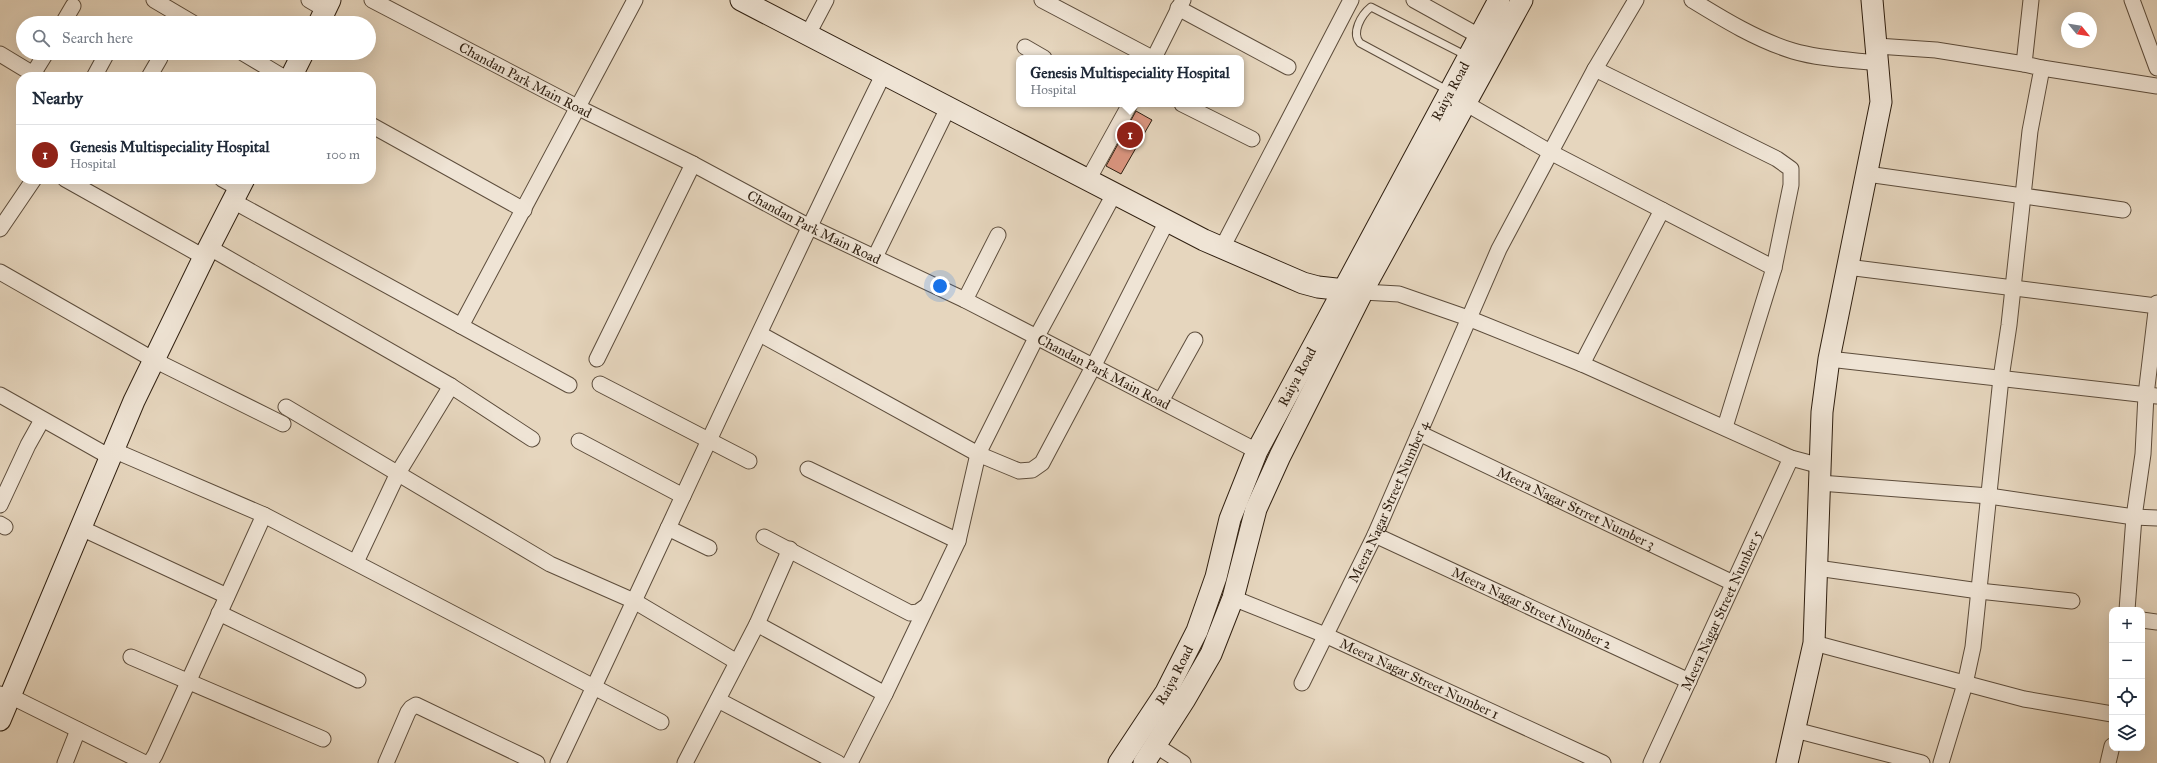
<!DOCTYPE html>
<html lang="en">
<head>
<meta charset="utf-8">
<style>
  :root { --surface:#fff; --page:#f2f2f3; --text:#1f2937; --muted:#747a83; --line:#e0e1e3; --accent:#8f2418 }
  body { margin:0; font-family:"IM FELL Great Primer",serif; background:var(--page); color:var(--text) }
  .controls { position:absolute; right:12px; bottom:12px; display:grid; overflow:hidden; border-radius:8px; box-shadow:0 4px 16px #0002 }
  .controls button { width:36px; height:36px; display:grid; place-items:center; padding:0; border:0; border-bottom:1px solid var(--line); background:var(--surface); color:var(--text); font:20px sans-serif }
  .compass { position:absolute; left:2061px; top:12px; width:36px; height:36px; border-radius:50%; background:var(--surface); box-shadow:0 4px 16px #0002; rotate:120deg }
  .you { position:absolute; left:940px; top:286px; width:14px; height:14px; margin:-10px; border:3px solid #fff; border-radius:50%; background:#1a73e8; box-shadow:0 0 0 6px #1a73e833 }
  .badge { display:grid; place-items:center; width:26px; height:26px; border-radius:50%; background:var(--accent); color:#fff; font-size:13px; font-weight:700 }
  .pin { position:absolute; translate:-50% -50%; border:2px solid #fff; box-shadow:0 1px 4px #0006 }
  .popup { position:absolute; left:1016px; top:55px; width:228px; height:52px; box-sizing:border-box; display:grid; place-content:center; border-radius:8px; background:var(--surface); filter:drop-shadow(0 1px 3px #0005); font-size:13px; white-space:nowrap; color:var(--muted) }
  .popup b { font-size:15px; color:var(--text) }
  .popup::after { content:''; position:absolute; left:50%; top:100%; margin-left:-8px; border:8px solid transparent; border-top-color:var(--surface) }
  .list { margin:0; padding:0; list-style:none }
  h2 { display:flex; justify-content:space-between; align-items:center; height:52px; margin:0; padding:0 16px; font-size:17px }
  h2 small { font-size:13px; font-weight:400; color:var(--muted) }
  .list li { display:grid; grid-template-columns:26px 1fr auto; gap:12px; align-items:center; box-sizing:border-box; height:60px; padding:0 16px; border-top:1px solid var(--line) }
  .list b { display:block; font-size:15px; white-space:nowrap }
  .list p { margin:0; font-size:13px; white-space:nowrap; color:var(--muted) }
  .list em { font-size:13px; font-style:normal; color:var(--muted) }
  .icon { flex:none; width:22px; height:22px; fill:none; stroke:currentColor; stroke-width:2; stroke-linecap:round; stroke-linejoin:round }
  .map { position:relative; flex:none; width:2157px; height:763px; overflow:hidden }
  .search { position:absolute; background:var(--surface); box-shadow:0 4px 16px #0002; left:16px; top:16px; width:360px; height:44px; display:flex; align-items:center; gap:10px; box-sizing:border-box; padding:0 14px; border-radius:22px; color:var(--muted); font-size:15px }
  .panel { position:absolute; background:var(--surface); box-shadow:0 4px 16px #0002; left:16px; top:72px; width:360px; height:112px; border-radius:16px }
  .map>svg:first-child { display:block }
  .building { fill:#da957f; stroke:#2f1f10 }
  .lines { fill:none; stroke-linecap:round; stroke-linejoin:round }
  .lane-casing { stroke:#5d4d3c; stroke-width:9 }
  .street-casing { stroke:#5d4d3c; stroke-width:17 }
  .secondary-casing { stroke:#2f1f10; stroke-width:23 }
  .lane { stroke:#efe4d5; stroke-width:7 }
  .street { stroke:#efe4d5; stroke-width:15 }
  .secondary { stroke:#efe4d5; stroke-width:21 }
  .labels { text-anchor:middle; stroke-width:3; stroke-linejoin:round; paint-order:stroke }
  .street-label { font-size:14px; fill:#2f1f10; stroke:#efe4d5 }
</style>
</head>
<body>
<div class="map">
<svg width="2157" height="763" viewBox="0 0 2157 763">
  <rect width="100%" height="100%" fill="#e6d6be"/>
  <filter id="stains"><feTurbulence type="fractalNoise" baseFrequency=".005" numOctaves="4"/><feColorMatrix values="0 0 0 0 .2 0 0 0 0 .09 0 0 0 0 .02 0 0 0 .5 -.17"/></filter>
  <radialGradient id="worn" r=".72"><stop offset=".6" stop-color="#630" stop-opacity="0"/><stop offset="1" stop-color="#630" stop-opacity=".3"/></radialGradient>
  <!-- building -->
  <path class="building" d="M1136,111L1152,120L1121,174L1106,166Z"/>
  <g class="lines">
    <!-- lane casing -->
    <g class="lane-casing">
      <path id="lane" d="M1449,91L1360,43C1351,33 1361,15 1371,7L1467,56"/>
    </g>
    <!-- street casing -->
    <g class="street-casing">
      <g id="street">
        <path d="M154,0L193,23"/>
        <path d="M309,0L326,10"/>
        <path id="s1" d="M372,0L577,107L693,164L808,226L965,300L1257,451"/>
        <path d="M1042,0L1152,58"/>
        <path d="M1414,0L1479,36"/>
        <path d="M1692,0C1723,19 1757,40 1793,51C1820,59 1850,60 1878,63"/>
        <path d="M2132,0L2157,68"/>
        <path d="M1178,8L1288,67"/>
        <path d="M63,23L73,6"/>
        <path d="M807,36L826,0"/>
        <path d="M1877,46L1936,50L2024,64"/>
        <path d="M1025,47L1044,58"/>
        <path d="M243,53L283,77"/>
        <path d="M0,54L38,77"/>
        <path d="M1154,58L1183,0"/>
        <path d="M2042,68L2157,86"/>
        <path d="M1595,69L1777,159L1791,169V185L1774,268L1725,427"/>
        <path d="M33,74L46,53"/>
        <path d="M94,77L107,53"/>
        <path d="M149,77L160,58"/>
        <path d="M1465,103L1550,152L1774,268"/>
        <path d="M1182,104L1252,139"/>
        <path d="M371,125L524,210"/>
        <path d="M1867,174L2123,210"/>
        <path d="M65,179L204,257"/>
        <path d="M222,179L240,189"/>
        <path d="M1088,180L1130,104"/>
        <path d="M233,201L569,385"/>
        <path d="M0,229L34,179"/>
        <path d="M210,248L451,386L532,439"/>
        <path d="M1222,248L1351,0"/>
        <path d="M875,257L948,108"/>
        <path d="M1847,267L2157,306"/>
        <path d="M0,272L154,360L283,424"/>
        <path d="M1363,292L1399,294L1468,318L1582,364L1791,458L1821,466"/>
        <path d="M965,300L998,235"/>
        <path d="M461,326L635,0"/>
        <path d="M760,334L978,454L1036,338L1114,194"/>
        <path d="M597,359L693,164"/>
        <path d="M1829,359L2157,396"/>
        <path d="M1582,364L1662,210"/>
        <path d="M600,384L749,461"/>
        <path d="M0,395L110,457"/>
        <path d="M1161,401L1195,340"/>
        <path d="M286,407L550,564L634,601L737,662"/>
        <path id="s2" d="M1419,433L1733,583"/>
        <path d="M579,441L683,496"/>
        <path d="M113,450L264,515L661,722"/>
        <path d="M808,469L958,541"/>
        <path d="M1820,483L1989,496L2134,517L2157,518"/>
        <path d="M0,505L28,445L42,420"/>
        <path d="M0,524L5,527"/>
        <path d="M81,528L227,596"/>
        <path d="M668,528L709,548"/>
        <path id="s3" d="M1375,535L1689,681"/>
        <path d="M764,537L910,613L918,612L925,607"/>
        <path d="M356,562L398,473L451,386"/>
        <path d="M1817,568L1979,591L2072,601"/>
        <path id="s4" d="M1233,598L1325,635L1603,763"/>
        <path d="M2127,610L2134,517L2143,454L2146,395L2157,303"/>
        <path d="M219,613L358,680"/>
        <path d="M2142,620L2157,622"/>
        <path d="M757,624L885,694"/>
        <path d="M1814,643L2024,699L2112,714"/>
        <path d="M131,657L323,739"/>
        <path id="s5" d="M1302,683L1375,535L1499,249L1595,69L1636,0"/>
        <path d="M0,694L10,696L145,763"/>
        <path d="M718,700L838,763"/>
        <path d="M1795,730L1922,763"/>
        <path d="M1155,745L1183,763"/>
        <path d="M65,763L78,730"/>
        <path d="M150,763L155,755L264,515"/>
        <path d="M386,763L408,712L411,708L416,705L537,763"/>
        <path d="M558,763C667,533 771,302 884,73"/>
        <path d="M685,763L757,624L790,549"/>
        <path d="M850,763L885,694L958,541L978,454L1019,471L1032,470L1042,463L1093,367L1167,221"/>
        <path id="s6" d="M1651,763L1791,458"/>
        <path d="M1941,763L1965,684L1973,647L2001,378L2009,325L2030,131L2042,68L2024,64L2031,0"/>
        <path d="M2108,763L2112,746"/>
      </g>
    </g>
    <!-- secondary casing -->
    <g class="secondary-casing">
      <g id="secondary">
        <path d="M741,0L1204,240L1303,283L1318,287L1354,291"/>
        <path d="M319,23L330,0"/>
        <path d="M291,77L303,53"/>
        <path d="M0,720L134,401L204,257L244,179"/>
        <path id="s7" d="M1119,763L1166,692L1197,631L1216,577L1230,519L1257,451L1499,0"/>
        <path d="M1144,763L1185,699L1211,654L1233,598L1256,509L1280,456L1368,281L1522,0"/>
        <path d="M1787,763L1814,643L1822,412L1829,359L1881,102L1872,0"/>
      </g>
    </g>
    <!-- lane -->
    <use href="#lane" class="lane"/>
    <!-- street -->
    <use href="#street" class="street"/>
    <!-- secondary -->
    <use href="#secondary" class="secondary"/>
  </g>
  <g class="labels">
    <!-- street labels -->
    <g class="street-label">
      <text dy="5" stroke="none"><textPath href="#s1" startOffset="173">Chandan Park Main Road</textPath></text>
      <text dy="5" stroke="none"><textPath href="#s7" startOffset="752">Raiya Road</textPath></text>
      <text dy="5" stroke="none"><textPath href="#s1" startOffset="497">Chandan Park Main Road</textPath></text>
      <text dy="5" stroke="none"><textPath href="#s1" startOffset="821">Chandan Park Main Road</textPath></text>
      <text dy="5" stroke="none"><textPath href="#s7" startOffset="428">Raiya Road</textPath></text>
      <text dy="5" stroke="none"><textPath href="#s5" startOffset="201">Meera Nagar Street Number 4</textPath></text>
      <text dy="5" stroke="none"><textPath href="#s2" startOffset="174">Meera Nagar Strret Number 3</textPath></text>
      <text dy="5" stroke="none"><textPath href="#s3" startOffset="173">Meera Nagar Street Number 2</textPath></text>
      <text dy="5" stroke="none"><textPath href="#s6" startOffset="168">Meera Nagar Street Number 5</textPath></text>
      <text dy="5" stroke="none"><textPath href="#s7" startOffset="104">Raiya Road</textPath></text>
      <text dy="5" stroke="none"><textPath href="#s4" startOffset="203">Meera Nagar Street Number 1</textPath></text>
    </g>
  </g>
  <rect width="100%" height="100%" filter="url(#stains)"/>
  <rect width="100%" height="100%" fill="url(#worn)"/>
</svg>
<div class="controls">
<button>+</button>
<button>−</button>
<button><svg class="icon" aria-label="locate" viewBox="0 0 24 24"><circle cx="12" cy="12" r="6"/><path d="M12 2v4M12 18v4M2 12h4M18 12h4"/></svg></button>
<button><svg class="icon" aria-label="layers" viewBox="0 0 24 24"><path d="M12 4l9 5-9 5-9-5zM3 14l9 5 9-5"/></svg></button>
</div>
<svg class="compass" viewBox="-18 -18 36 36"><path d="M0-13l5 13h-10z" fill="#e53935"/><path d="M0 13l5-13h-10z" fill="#747a83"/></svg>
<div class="you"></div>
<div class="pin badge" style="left:1130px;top:135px">1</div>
<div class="popup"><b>Genesis Multispeciality Hospital</b>Hospital</div>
<div class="search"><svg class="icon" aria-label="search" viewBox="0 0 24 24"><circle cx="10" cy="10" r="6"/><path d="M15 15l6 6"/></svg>Search here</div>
<section class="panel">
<h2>Nearby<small></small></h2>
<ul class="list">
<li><span class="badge">1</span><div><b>Genesis Multispeciality Hospital</b><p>Hospital</p></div><em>100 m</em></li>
</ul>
</section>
</div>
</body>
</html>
